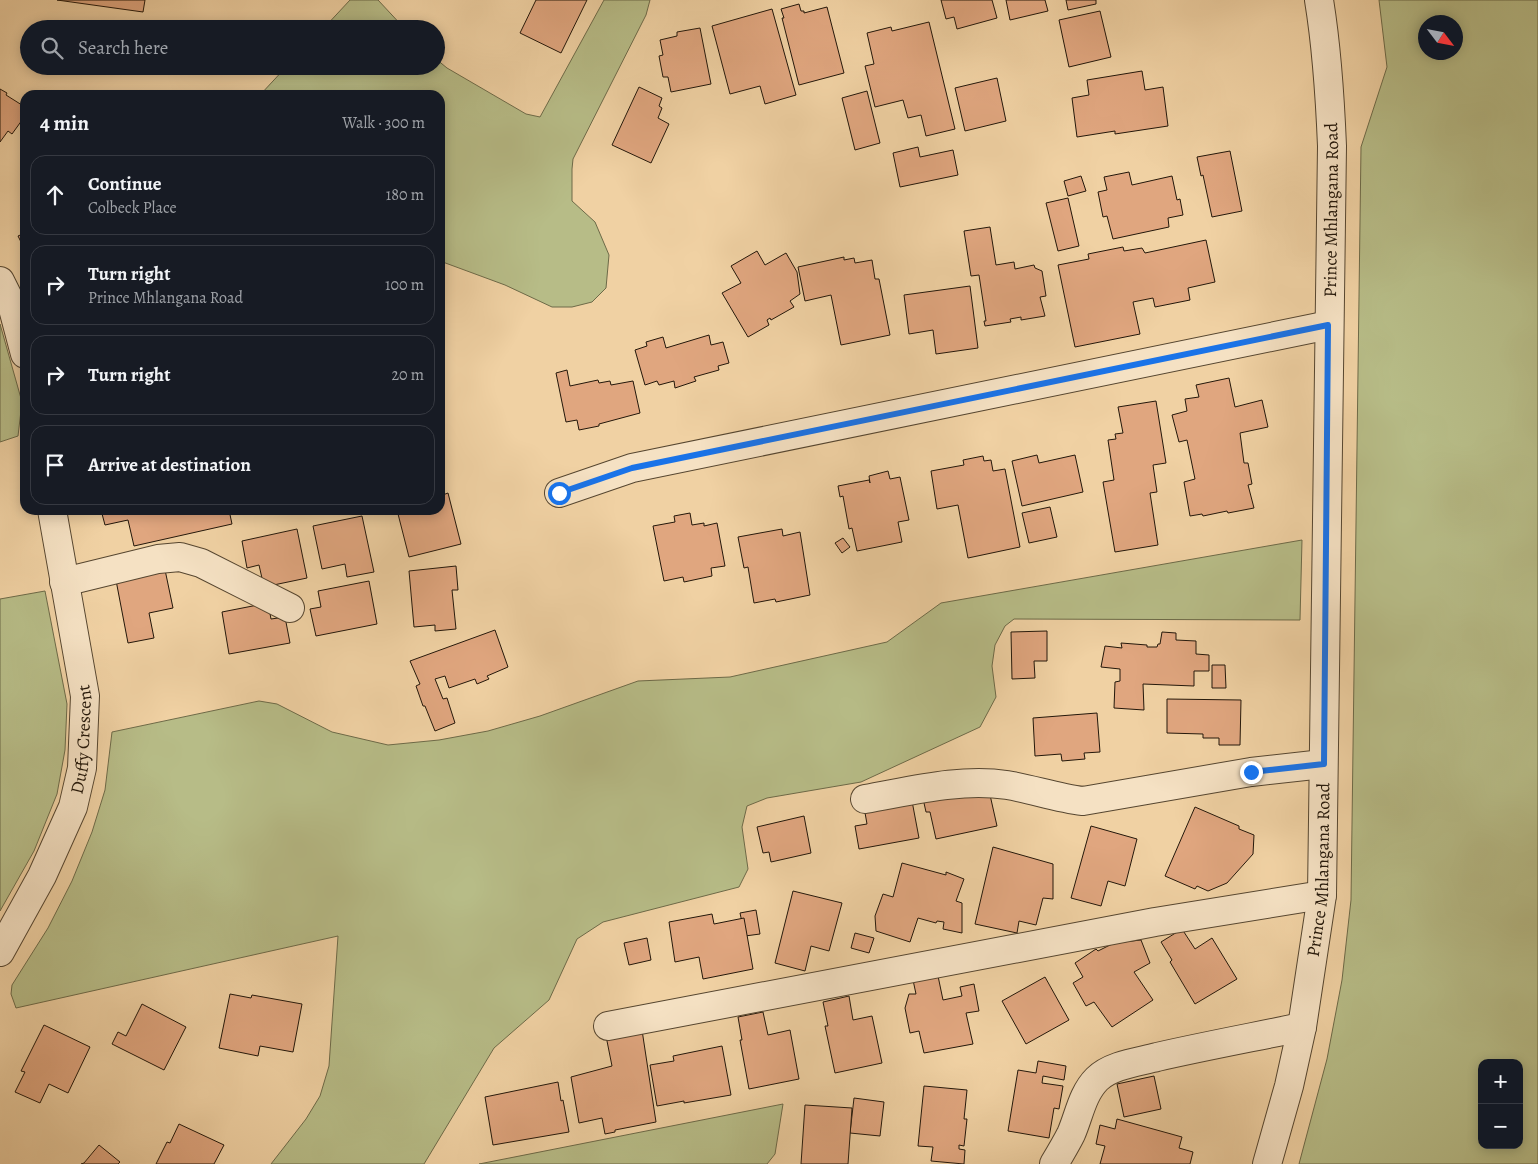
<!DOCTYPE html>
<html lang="en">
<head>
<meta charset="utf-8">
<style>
  :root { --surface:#171b24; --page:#20242c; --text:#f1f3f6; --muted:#9ea1a6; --line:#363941 }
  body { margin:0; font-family:Alegreya,serif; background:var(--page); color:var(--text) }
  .controls { position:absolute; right:15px; bottom:15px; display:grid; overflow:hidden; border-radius:10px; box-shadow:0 2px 12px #0003 }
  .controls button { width:45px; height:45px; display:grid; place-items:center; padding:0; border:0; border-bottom:1px solid var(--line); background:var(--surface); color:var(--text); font:25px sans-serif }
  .compass { position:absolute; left:1418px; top:15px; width:45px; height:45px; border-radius:50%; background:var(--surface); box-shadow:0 2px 12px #0003; rotate:122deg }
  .stop { position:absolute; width:15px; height:15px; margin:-11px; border:4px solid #1a73e8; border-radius:50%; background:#fff }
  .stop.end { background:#1a73e8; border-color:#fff; box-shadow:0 1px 5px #0008 }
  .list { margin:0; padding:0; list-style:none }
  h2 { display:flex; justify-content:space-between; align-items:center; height:65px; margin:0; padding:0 20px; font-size:21px }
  h2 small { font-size:16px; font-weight:400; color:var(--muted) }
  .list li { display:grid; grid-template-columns:32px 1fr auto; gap:15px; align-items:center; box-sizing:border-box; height:80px; margin:0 10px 10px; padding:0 10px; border:1px solid var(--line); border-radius:15px }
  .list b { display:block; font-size:19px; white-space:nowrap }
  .list p { margin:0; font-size:16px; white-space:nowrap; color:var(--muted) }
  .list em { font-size:16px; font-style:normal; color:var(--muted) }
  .icon { flex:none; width:28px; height:28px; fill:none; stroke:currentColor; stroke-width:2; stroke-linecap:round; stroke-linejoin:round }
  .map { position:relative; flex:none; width:1538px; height:1164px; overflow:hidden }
  .search { position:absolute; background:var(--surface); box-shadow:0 2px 12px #0003; left:20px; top:20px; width:425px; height:55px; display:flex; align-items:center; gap:12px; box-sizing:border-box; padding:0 18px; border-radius:28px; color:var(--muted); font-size:19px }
  .panel { position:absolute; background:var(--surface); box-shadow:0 2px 12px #0003; left:20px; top:90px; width:425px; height:425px; border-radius:15px }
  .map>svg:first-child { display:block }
  .green { fill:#b7bc87; stroke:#6d6a48; fill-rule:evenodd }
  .building { fill:#e0a67f; stroke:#23170a }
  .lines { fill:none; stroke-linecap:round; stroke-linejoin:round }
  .minor-casing { stroke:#564630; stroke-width:30 }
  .minor { stroke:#f5e1c3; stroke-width:28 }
  .route { stroke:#1a73e8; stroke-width:6 }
  .labels { text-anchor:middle; stroke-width:4; stroke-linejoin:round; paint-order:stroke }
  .street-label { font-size:18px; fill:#23170a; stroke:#f5e1c3 }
</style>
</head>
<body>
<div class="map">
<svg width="1538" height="1164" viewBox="0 0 1538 1164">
  <rect width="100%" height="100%" fill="#f0d1a3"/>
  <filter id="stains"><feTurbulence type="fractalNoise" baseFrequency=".004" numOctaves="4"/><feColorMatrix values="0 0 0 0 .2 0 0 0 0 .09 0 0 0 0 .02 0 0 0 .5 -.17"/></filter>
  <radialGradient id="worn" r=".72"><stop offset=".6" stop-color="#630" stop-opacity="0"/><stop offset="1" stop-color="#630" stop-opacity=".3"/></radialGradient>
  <!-- green -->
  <g class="green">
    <path d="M350,0H378L405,29H323Z"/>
    <path d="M604,0H650L646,15L573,159L572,169V201L595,222L609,255L606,288L592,302L572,307H552L505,285L440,261V95H260L287,66H436V59L447,68L526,114L540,117Z"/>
    <path d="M1379,0H1538V1164H1299L1327,1059L1342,980L1351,900L1361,147L1387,67ZM1426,22H1456V52H1426ZM1482,1063H1519V1145H1482Z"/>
    <path d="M0,324L22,402L18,436L0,442Z"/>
    <path d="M1302,540L1300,620L1014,619L1005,626L995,645L992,666L996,697L980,727L861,782L767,798L747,806L742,827L748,869L739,887L603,922L577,939L549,1000L494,1048L424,1164H271L306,1119L320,1096L329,1066L338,936L16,1008L11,994L12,985L48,928L72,881L92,832L105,790L112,732L259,701L277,704L332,732L388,745L439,740L488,731L540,716L638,681L730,677L887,642L941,603Z"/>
    <path d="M45,591L67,704L65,750L57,794L34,851L0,911V599Z"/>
    <path d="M783,1104L775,1154L767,1164H479Z"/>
  </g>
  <!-- building -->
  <g class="building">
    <path d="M57,0H145L143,12Z"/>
    <path d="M536,0H587L561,53L520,33Z"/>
    <path d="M941,0H992L997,18L957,29L954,17L946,19Z"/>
    <path d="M1006,0H1045L1048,11L1010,20Z"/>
    <path d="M1066,0H1096V4L1068,10Z"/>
    <path d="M799,4L801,11H804V13L827,7L844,73L799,85L782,18H784L781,9Z"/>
    <path d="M772,9L796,95L765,104L760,86L730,94L712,26Z"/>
    <path d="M1100,11L1111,57L1069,67L1059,20Z"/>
    <path d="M929,22L955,129L926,136L921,115L908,118L903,100L875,107L865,66L874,64L867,33L891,27L892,31Z"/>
    <path d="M700,28L711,84L671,92L668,77H663L659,56L663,55L660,40L677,36V32Z"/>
    <path d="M1142,71L1145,90L1163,87L1168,126L1115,134V131L1077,137L1072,98L1089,95L1087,80Z"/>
    <path d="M997,78L1006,121L965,131L955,88Z"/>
    <path d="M639,87L662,98L659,106L662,108L658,118L669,124L651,163L612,145Z"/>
    <path d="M0,89L7,93L6,95L25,107V116L12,134L8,131L0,142Z"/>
    <path d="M867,91L880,143L855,150L842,98Z"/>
    <path d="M918,147L920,157L953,150L958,175L900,187L893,153Z"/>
    <path d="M1230,151L1242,211L1212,217L1203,175L1201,176L1197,157Z"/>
    <path d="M1129,172L1132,185L1172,176L1177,200L1180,199L1183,215L1168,218L1169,227L1113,239L1107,216L1103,217L1098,192L1107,190L1104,177Z"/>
    <path d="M1081,176L1086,191L1068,196L1064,181Z"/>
    <path d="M1068,198L1079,246L1058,251L1046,203Z"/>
    <path d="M990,227L996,265L1014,262L1015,269L1034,265L1035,268L1042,271L1046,296L1040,297L1045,316L1021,320V317L1010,319L1011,322L985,326L984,321H986L979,275L971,276L964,231Z"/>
    <path d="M25,233V250L18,236Z"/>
    <path d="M1206,240L1215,282L1188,288L1190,300L1155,307L1153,298L1133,302L1140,334L1075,347L1058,265L1089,259L1088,254L1123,247L1124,251L1142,248L1145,253Z"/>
    <path d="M757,251L765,265L786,253L797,272L800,294L790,301L794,307L771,320L770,318L767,320L769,325L748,337L722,293L741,283L731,266Z"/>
    <path d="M844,257V260L854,258L855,263L872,260L875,279H879L890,335L841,345L831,295L805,301L798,267Z"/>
    <path d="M970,286L978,348L936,354L933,330L909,334L904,295Z"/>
    <path d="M709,335L711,345L723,342L729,363L718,366L719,370L694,377L696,381L675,388L674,381L659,385L657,381L645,385L635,350L647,346L646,342L663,337L666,348Z"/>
    <path d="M567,370L570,386L598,380L599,383L610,381L611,385L633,381L640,413L599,424V426L579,430L577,420L566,422L556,373Z"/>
    <path d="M1229,378L1235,407L1262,400L1268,427L1240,433L1244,463H1248L1252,484L1248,485L1254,508L1228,513L1227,511L1203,516L1202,514L1190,516L1184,482L1195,479L1187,440L1179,442L1172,415L1187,411L1185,399L1199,397L1196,385Z"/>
    <path d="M1156,401L1166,463L1153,465L1157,492L1150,493L1158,545L1115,552L1103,482L1114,480L1108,440L1116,439L1115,434L1123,433L1118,407Z"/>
    <path d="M1037,455L1039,463L1075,455L1083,492L1022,506L1012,461Z"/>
    <path d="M983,456L984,461L991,460L993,471L1005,469L1020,547L968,558L958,505L937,509L931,471L964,465L963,460Z"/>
    <path d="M888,471L890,479L900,477L909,520L898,522L902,542L857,551L852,528L849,529L843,496L840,497L838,486L869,480L870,483L869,476Z"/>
    <path d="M448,493L461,544L409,557L397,510H440V496Z"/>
    <path d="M1050,507L1057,537L1029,543L1022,513Z"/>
    <path d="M101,510H229L232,524L134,546L128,520L105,525Z"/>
    <path d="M690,513L692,525L704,523V526L717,523L725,566L711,568L712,576L684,582L683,577L664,581L653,526L675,522L674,516Z"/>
    <path d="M362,516L374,572L347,577L345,564L322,569L313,526Z"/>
    <path d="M297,529L307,578L264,587L259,565L247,568L242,541Z"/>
    <path d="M782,529L783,536L800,532L810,595L776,602L775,599L754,603L748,567L744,568L738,537Z"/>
    <path d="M843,538L850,547L842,553L835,543Z"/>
    <path d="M164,565L173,608L149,613L154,638L128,643L115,575Z"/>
    <path d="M456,566L458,590H452L456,629L435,631V625L414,627L409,571Z"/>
    <path d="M369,581L377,624L316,636L310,609L321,607L318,591Z"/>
    <path d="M268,603L271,619L285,617L290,643L229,654L222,612Z"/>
    <path d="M495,630L508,667L487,676L489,679L477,684L475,679L449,688L445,676L435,679L443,699L447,698L455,723L435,731L425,706H423L416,686L420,684L410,661Z"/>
    <path d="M1047,631V661H1034L1035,678L1012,679L1011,632Z"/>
    <path d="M1162,632L1176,633V640L1196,641V654L1209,655V671H1194V686L1143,684L1144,710L1114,708L1115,682L1120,681V669L1101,667L1105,646L1122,648L1121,643L1147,645V647H1157L1158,644H1160Z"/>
    <path d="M1212,665H1225L1226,688H1212Z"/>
    <path d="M1167,699L1241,700L1240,745H1219V738H1203V734L1167,733Z"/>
    <path d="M1097,713L1100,752L1084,753L1085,759L1062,761L1061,754L1035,756L1033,718Z"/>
    <path d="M988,786L997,826L936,839L930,812H926L922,794Z"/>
    <path d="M912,801L919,838L859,849L855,826L867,824L864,807Z"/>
    <path d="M1195,807L1239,826V829L1254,835L1253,854L1227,883L1208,891L1197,886L1195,889L1165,876Z"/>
    <path d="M804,816L811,853L771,862L769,852L763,853L757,827Z"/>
    <path d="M1091,826L1137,839L1125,886L1108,881L1101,906L1071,898Z"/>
    <path d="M993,847L1053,864V899L1043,898L1036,925L1019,921L1017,933L975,924Z"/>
    <path d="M902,863L946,875V872L964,879L956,901L962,903V933L943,929L944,922L937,921L936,923L918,918L910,942L876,931L875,916L883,894L893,897Z"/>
    <path d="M793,891L842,903L829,951L811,946L805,971L775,963Z"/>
    <path d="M756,910L760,934L745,936L740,913Z"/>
    <path d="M712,914L714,924L744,918L753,969L703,979L699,957L675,962L669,922Z"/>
    <path d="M1182,929L1195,949L1212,938L1237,979L1195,1004L1170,962L1172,960L1161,942Z"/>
    <path d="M855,933L874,938L869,953L851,948Z"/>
    <path d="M647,938L651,960L629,965L624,943Z"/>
    <path d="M1141,940L1150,963L1134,972L1153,1000L1112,1027L1094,1002L1086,1006L1073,983L1083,977L1075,963L1096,949L1098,951L1114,943Z"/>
    <path d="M938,976L943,1000L962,996L960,987L974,984L979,1011L966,1013L973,1044L924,1053L919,1031L910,1033L905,1008L909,994H916L913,980Z"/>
    <path d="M1045,977L1069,1020L1026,1044L1002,1001Z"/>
    <path d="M230,994L251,998L252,995L302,1004L293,1052L260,1046L258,1056L219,1048Z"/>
    <path d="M849,996L853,1020L872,1016L882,1063L835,1073L825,1026H828L823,1002Z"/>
    <path d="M142,1004L186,1027L164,1070L112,1044L118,1032L126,1036Z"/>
    <path d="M763,1012L768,1035L790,1030L799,1079L749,1089L740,1040H742L738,1017Z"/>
    <path d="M44,1025L90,1047L68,1093L49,1084L40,1103L15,1092L25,1072L21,1071Z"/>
    <path d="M642,1030L656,1122L615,1130V1132L605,1134L602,1118L579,1123L571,1077L612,1066L606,1036Z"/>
    <path d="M722,1046L731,1095L684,1103V1101L657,1106L650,1065L674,1061L673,1056Z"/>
    <path d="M1038,1061L1066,1066L1064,1080L1043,1076L1042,1083L1063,1086L1059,1109L1054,1108L1049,1138L1008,1131L1018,1070L1036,1073Z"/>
    <path d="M1154,1076L1161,1109L1124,1117L1117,1084Z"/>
    <path d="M558,1082L561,1101L563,1100L569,1132L493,1145L485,1097Z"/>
    <path d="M924,1086L967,1090L964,1119H967L964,1146L959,1145V1149L965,1150L964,1164L931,1161L933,1147L918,1146Z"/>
    <path d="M854,1098L884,1102L880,1136L850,1133Z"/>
    <path d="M805,1105L852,1108L848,1164H801Z"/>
    <path d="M1117,1119L1182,1137L1179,1148L1193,1152L1190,1164H1100L1105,1146L1096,1144L1100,1125L1115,1129Z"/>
    <path d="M179,1124L224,1145L214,1164H156L167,1142L170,1143Z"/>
    <path d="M99,1145L120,1162L118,1164H81L84,1163Z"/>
  </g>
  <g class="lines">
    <!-- minor casing -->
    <g class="minor-casing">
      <g id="minor">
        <path d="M0,281L12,305L25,354"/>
        <path d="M559,493L632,468L1329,325"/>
        <path d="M64,582L158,559L180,557L201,563L290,608"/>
        <path d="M865,799C911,791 960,778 1007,785C1032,789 1057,798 1083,801L1251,772L1323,764"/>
        <path id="s1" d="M0,952L42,876L73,807L82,768L85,696L52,510"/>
        <path d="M608,1026L1155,922L1322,895"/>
        <path d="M1054,1164C1060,1154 1066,1144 1071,1134C1079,1116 1082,1094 1097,1079C1111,1065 1138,1062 1157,1057C1205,1046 1254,1037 1302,1027"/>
        <path id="s2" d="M1267,1164L1289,1086L1302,1027L1322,895L1332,146C1330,97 1327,49 1319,0"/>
      </g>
    </g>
    <!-- minor -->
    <use href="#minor" class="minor"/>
  </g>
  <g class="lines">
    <!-- route -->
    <path class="route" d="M559,493L632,468L1328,325L1324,764L1251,772"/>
  </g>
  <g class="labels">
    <!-- street labels -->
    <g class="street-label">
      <text dy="6" stroke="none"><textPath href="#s2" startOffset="960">Prince Mhlangana Road</textPath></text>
      <text dy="6" stroke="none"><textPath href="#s1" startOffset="231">Duffy Crescent</textPath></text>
      <text dy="6" stroke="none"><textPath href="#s2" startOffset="300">Prince Mhlangana Road</textPath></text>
    </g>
  </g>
  <rect width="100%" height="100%" filter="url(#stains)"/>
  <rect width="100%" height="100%" fill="url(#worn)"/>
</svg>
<div class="controls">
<button>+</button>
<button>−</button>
</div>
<svg class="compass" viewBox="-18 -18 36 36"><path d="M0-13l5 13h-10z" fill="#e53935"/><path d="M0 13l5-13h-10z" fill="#9ea1a6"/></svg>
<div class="stop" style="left:559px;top:493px"></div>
<div class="stop end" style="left:1251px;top:772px"></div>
<div class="search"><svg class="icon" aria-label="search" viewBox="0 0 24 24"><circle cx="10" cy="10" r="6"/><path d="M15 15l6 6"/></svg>Search here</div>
<section class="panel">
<h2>4 min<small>Walk · 300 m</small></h2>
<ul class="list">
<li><svg class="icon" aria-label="ahead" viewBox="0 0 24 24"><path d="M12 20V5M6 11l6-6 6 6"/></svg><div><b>Continue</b><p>Colbeck Place</p></div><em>180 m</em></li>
<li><svg class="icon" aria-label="right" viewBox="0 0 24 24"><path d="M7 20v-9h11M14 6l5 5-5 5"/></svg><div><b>Turn right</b><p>Prince Mhlangana Road</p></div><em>100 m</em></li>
<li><svg class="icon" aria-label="right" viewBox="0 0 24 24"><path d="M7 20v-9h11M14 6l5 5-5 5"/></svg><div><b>Turn right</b></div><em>20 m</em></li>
<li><svg class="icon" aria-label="arrive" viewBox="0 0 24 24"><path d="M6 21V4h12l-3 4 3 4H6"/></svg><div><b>Arrive at destination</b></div></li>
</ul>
</section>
</div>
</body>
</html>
